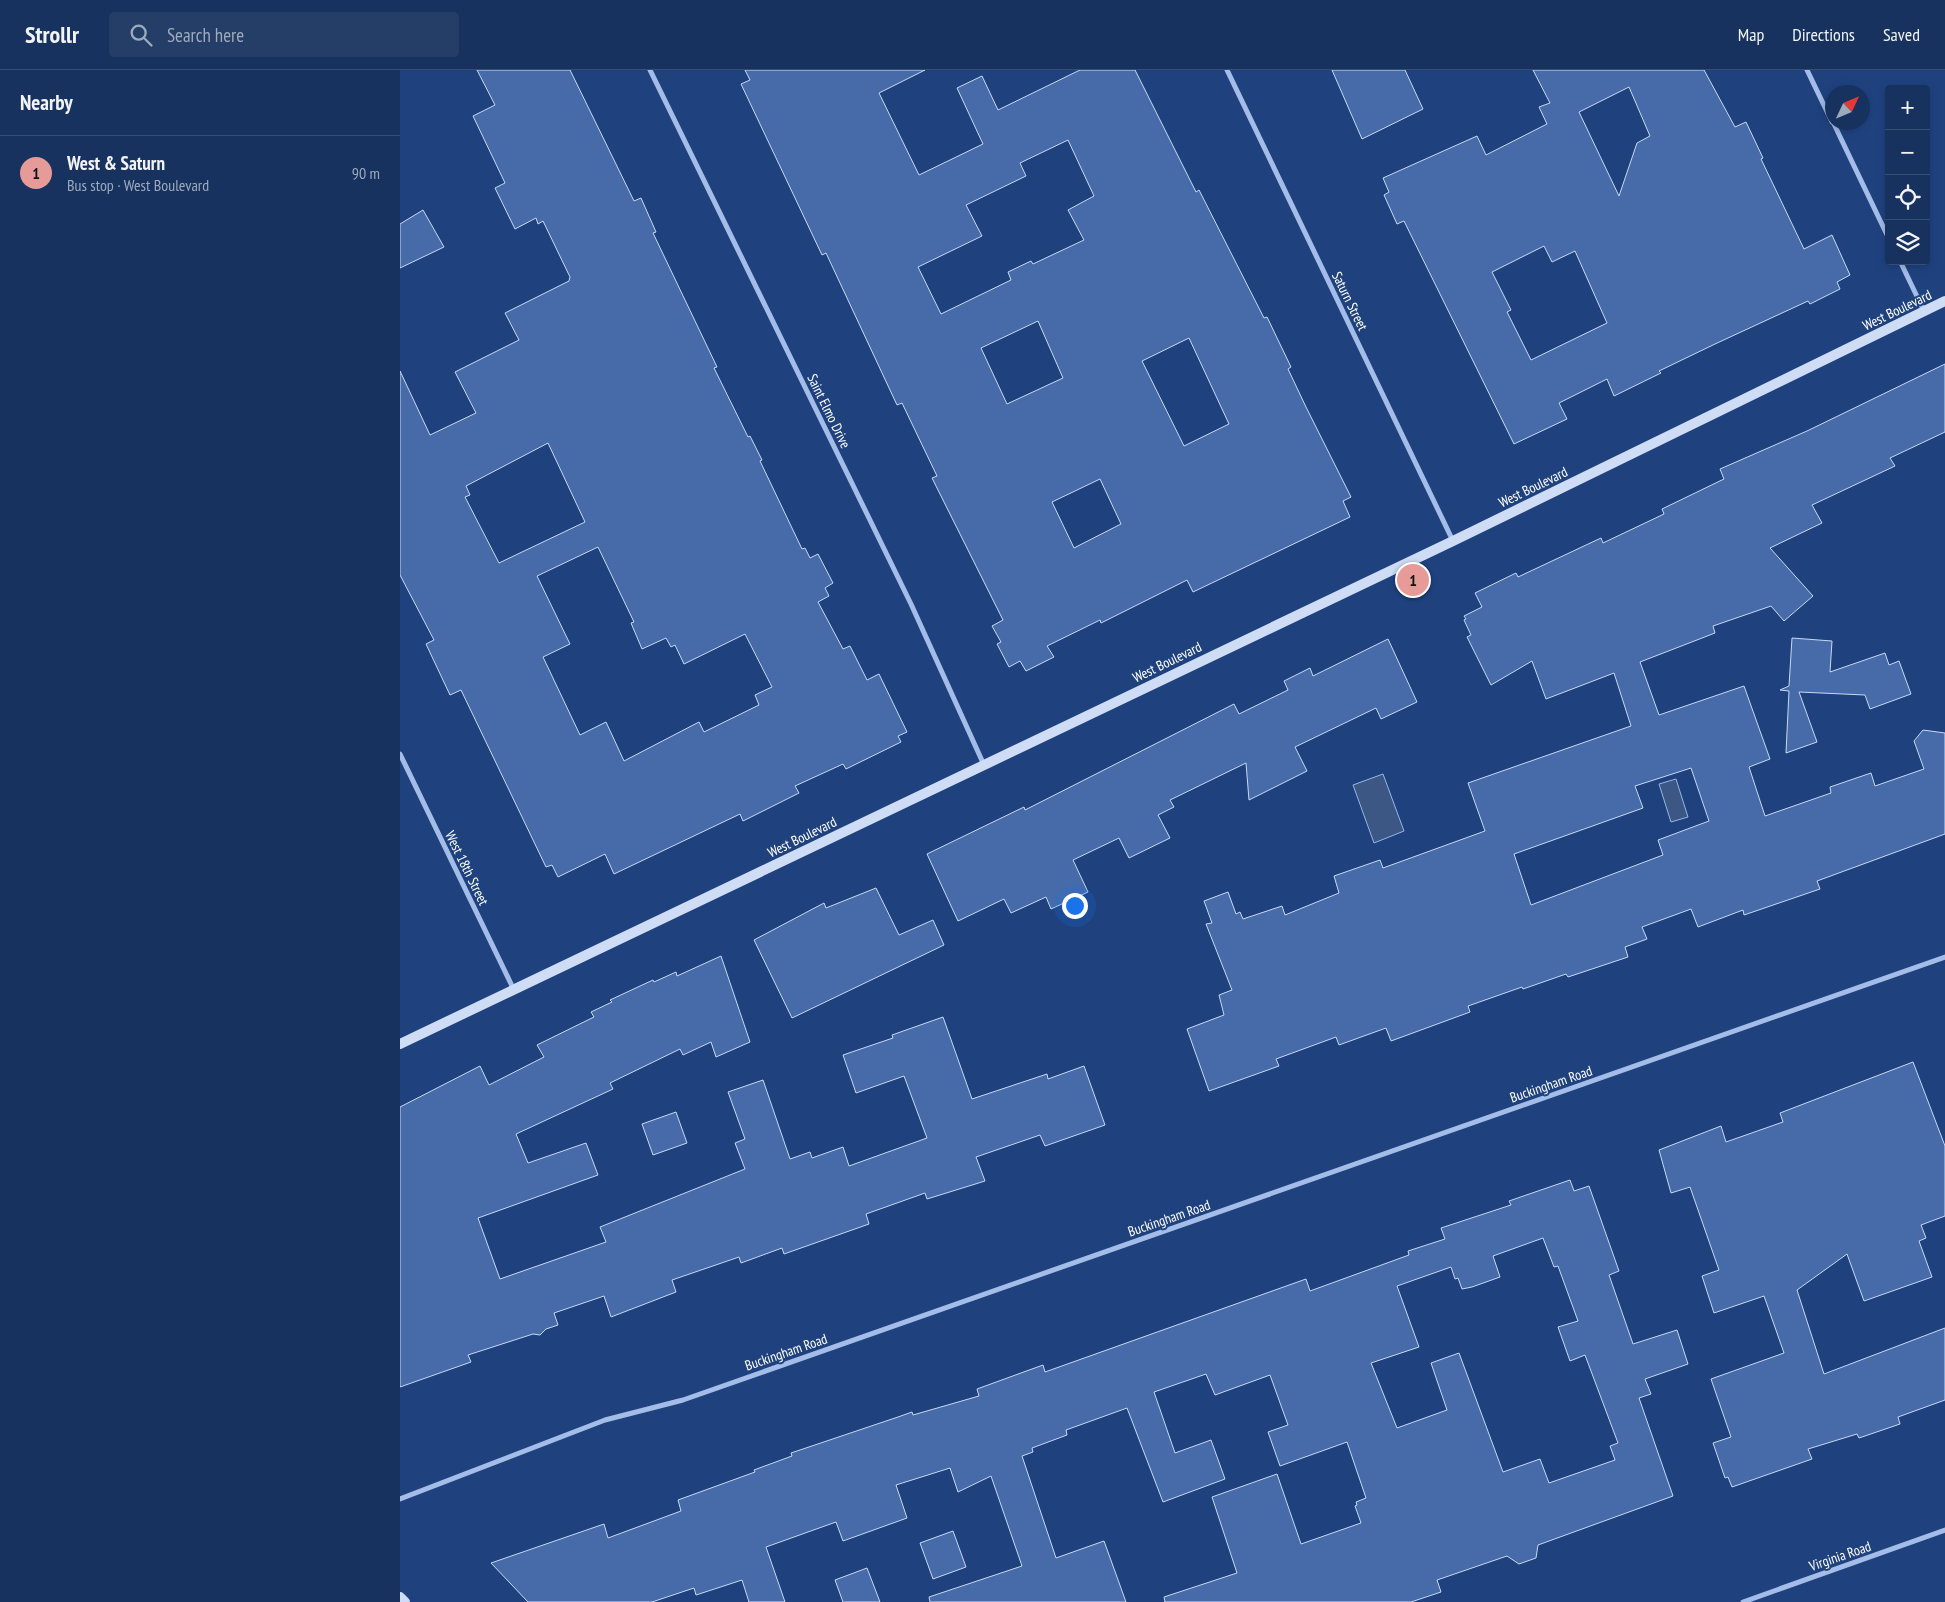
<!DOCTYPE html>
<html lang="en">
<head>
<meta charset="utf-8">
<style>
  :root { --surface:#17325f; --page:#243e68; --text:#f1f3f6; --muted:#9eaabd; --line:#364d74; --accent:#e69b98 }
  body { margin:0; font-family:"PT Sans Narrow",sans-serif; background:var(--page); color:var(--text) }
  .controls { position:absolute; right:15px; top:15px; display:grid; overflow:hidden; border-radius:5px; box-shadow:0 2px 8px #0003 }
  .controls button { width:45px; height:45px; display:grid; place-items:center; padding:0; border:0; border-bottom:1px solid var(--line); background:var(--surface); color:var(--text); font:25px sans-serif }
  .compass { position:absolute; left:1425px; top:15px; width:45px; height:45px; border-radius:50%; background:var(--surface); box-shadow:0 2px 8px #0003; rotate:46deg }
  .you { position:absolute; left:674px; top:835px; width:18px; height:18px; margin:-12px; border:4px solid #fff; border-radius:50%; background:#1a73e8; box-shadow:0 0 0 8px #1a73e833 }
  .badge { display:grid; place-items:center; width:32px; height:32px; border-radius:50%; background:var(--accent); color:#111; font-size:16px; font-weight:700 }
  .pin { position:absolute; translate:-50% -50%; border:2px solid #fff; box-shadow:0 1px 5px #0006 }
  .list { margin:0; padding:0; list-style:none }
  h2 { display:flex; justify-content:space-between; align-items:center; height:65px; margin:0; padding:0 20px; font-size:21px }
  h2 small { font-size:16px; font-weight:400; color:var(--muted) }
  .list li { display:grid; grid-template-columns:32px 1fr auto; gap:15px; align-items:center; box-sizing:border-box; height:75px; padding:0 20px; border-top:1px solid var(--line) }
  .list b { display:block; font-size:19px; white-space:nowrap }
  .list p { margin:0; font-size:16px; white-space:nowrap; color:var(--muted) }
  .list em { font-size:16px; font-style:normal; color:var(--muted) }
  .icon { flex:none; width:28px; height:28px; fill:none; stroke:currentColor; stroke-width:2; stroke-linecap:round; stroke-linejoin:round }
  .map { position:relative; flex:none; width:1545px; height:1532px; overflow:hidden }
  header { display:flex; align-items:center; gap:30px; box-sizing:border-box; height:70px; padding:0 25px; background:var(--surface); border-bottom:1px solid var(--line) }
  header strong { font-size:24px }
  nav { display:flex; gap:28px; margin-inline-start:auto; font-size:18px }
  .search { width:350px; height:45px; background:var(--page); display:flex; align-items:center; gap:12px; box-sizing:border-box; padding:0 18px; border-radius:5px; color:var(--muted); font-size:19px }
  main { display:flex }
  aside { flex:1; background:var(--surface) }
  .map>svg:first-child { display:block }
  .water { fill:#3d5784; stroke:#97b7e9 }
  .building { fill:#476ba9; stroke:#c7d9f6; fill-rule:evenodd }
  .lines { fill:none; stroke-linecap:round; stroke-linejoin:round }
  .street { stroke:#a3bde8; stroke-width:5 }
  .secondary { stroke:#cedcf6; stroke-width:10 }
  .labels { text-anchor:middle; stroke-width:4; stroke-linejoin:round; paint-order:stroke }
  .street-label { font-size:14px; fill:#fff; stroke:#1f427f }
</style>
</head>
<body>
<header>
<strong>Strollr</strong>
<div class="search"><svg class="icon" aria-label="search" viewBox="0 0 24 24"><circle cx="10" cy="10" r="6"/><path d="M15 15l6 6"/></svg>Search here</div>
<nav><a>Map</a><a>Directions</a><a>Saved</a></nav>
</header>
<main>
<aside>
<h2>Nearby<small></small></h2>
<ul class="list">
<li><span class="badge">1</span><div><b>West &amp; Saturn</b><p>Bus stop · West Boulevard</p></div><em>90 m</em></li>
</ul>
</aside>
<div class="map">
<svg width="1545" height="1532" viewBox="0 0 1545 1532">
  <rect width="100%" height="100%" fill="#1f427f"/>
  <!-- water -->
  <g class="water">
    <path d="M983,704L1004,761L974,773L953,715Z"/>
    <path d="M1276,709L1288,747L1271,752L1259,714Z"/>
  </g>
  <!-- building -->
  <g class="building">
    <path d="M77,0H170L234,131L241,128L256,162L253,163L317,297L314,298L348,367L350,366L362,390L360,391L402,479L405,478L410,488L418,484L433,513L425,518L429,526L418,532L443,579L450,576L467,610L479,604L507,662L498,666L501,672L446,699L443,694L395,716L399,723L343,751L340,744L214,804L205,784L158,807L152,795L146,797L61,620L50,625L26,574L34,570L0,505V301L30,365L76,343L55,302L119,270L105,243L169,211L170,207L143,151L138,154L136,148L115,159L95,118L105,113L73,46L95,35ZM148,373L185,452L99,493L65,427L70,425L66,416ZM198,477L234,552L231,553L242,579L266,568L271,577L275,575L284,594L345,564L372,617L355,625L359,635L304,662L299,652L224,691L206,652L180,665L143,587L170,574L137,506Z"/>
    <path d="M345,0H525L479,23L519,105L583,74L557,18L582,6L598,40L680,0H735L796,122L799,120L864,248L867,247L891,297L888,299L906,337L951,427L943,431L950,447L793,522L787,510L701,553L700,550L647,576L654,587L626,601L620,591L609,597L597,574L601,572L592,556L603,550L532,408L537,406L502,333L497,335L426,183L422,185L341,14L350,10ZM668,70L694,126L668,140L684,170L633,194L631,191L608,202L611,210L541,244L518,197L582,166L566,135L626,106L620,93ZM638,251L663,308L607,334L581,278ZM789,268L829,354L784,376L742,291ZM700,409L721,454L674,478L652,432Z"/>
    <path d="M932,0H1005L1023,39L962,69Z"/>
    <path d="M1133,0H1304L1335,57L1346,52L1363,88L1361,89L1404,179L1432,165L1450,205L1437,212L1440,219L1410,234L1408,231L1315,274L1259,301L1261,303L1214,326L1207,309L1159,333L1167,349L1114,374L1004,151L997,154L984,125L989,122L983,108L1077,66L1086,85L1147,54L1139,37L1150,33ZM1229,17L1250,66L1237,73L1219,126L1179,42ZM1144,176L1152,192L1175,181L1207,253L1131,290L1107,242L1111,240L1092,202Z"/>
    <path d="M23,140L44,177L0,198V154Z"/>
    <path d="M1545,294V362L1490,388L1495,396L1412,435L1422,453L1370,478L1413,526L1384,551L1371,536L1313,556L1315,563L1240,592L1259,645L1344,616L1370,689L1349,697L1365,746L1431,723L1430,717L1471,703L1475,716L1524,699L1514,671L1523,660L1545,663V764L1417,811L1420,819L1344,845L1343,840L1298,857L1291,839L1242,857L1247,869L1225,877L1228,887L1168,907L1166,904L1123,919L1122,917L1068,936L1070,942L991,971L986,958L939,975L936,967L876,989L879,996L809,1021L787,959L824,945L819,925L832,920L806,854L812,853L804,831L828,822L836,844L840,842L843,849L882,836L885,845L939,823L934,806L980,790L983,798L1085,761L1068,713L1231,656L1214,603L1146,629L1132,591L1091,615L1067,567L1071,565L1064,550L1066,549L1064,546L1082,537L1075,523L1116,503L1118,507L1201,468L1203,473L1264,444L1262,439L1324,409L1320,399L1407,361ZM1291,698L1309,751L1258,770L1263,785L1131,835L1114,784L1243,738L1235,716Z"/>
    <path d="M1392,568L1432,571L1430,602L1485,583L1489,595L1499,591L1511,624L1470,639L1465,625L1399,622L1417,672L1386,683L1389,621L1380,620L1389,616Z"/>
    <path d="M988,569L1017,632L981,649L976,638L895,677L907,701L849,730L846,693L770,730L774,737L758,745L770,768L729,788L719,768L673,790L688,822L651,839L646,827L611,843L604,829L558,851L527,784L624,737L625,740L834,634L839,644L888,620L884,611L910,598L913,606Z"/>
    <path d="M476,818L499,865L533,850L544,875L392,948L354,870L424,833L426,838Z"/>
    <path d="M321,886L350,972L316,987L311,972L283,985L280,979L210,1013L213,1019L116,1064L128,1093L186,1073L198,1105L78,1148L100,1209L206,1172L200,1157L345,1099L335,1073L345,1069L328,1022L363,1010L390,1089L410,1082L412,1088L443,1077L449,1096L527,1068L504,1006L456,1023L443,985L493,968L492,965L543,947L572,1029L647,1004L648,1009L684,996L705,1055L645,1076L640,1065L576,1087L585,1111L527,1129L525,1123L466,1144L469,1154L384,1184L382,1178L341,1193L339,1187L272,1210L276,1222L211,1247L204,1226L154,1243L158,1255L146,1259L140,1265L133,1264L68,1285L71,1292L0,1317V1037L80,996L89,1015L144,987L137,975L194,947L191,942L212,932L210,930L253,910L254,912L276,902L277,906Z"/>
    <path d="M1513,992L1545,1076V1146L1521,1155L1526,1168L1519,1171L1532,1207L1464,1231L1447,1184L1397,1220L1424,1304L1545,1258V1330L1498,1347L1500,1354L1459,1368L1457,1364L1408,1379L1412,1389L1332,1417L1328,1407L1325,1408L1313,1373L1331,1367L1311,1309L1384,1283L1364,1226L1314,1243L1302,1206L1319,1200L1290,1117L1271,1123L1259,1080L1321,1056L1326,1072L1383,1052L1380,1043Z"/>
    <path d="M276,1042L287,1073L253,1085L242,1054Z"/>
    <path d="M1170,1110L1174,1121L1189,1116L1219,1201L1209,1205L1233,1274L1277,1260L1288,1294L1245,1309L1251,1324L1239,1328L1273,1426L1138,1475L1136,1488L1119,1494L1107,1486L1037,1510L1041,1522L1011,1532H765L764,1527L837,1503L812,1427L877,1404L901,1474L961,1453L955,1436L957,1435L956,1432L966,1428L947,1372L880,1396L868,1362L888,1355L870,1305L815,1325L806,1304L754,1322L775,1383L811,1370L825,1409L763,1432L727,1338L666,1360L667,1365L632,1378L633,1382L622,1386L656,1488L704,1471L726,1532H530L529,1527L622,1496L591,1406L558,1422L550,1398L496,1415L507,1448L443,1471L436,1452L366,1477L385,1532H349L342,1510L296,1525L294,1518L252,1532H128L91,1493L204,1454L208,1468L281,1441L278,1430L355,1402L354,1400L392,1386L391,1383L498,1347L512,1342L513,1345L579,1326L577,1319L643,1295L645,1302L906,1209L910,1221L1009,1185L1008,1181L1045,1169L1041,1158L1111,1135L1109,1131ZM1143,1168L1154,1197L1158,1196L1178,1251L1158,1257L1170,1291L1185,1285L1218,1373L1210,1376L1215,1390L1149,1413L1140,1389L1103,1402L1059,1283L1031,1293L1047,1340L997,1358L971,1293L1019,1277L997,1216L1051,1197L1055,1209L1058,1208L1062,1219L1072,1217L1100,1207L1093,1186Z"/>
    <path d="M553,1461L566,1497L533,1509L520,1473Z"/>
    <path d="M467,1498L480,1532H443L435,1510Z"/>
  </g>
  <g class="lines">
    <!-- street -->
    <g class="street">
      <path d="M250,0L511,534L584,695"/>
      <path d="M827,0L1053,471"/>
      <path d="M1407,0L1432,52"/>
      <path d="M1433,52L1489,169"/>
      <path d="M1500,191L1524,241"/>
      <path d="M0,684L114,920"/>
      <path d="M0,1429L205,1350L283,1330L1545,887"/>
      <path d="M1343,1532L1545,1460"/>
    </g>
    <!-- secondary -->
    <g class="secondary">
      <path d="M0,974L1053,471L1545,231"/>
      <path d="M0,1527L5,1532"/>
    </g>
  </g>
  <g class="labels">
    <!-- street labels -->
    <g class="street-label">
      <text transform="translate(950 231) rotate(64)" y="5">Saturn Street</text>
      <text transform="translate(1497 240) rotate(-26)" y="5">West Boulevard</text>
      <text transform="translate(429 341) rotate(64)" y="5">Saint Elmo Drive</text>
      <text transform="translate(1133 417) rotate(-26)" y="5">West Boulevard</text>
      <text transform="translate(767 592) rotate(-26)" y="5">West Boulevard</text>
      <text transform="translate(402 767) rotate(-26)" y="5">West Boulevard</text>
      <text transform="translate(67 798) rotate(64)" y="5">West 18th Street</text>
      <text transform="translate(1151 1014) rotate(-19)" y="5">Buckingham Road</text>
      <text transform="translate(769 1148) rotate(-19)" y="5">Buckingham Road</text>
      <text transform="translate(386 1282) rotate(-19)" y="5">Buckingham Road</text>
      <text transform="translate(1440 1486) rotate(-19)" y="5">Virginia Road</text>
    </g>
  </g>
</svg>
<div class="controls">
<button>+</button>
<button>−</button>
<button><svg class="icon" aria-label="locate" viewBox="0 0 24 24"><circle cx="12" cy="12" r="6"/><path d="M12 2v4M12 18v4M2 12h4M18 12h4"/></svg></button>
<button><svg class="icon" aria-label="layers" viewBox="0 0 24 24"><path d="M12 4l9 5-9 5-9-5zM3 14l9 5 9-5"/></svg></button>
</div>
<svg class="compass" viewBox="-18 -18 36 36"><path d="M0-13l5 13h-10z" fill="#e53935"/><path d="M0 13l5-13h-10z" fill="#9eaabd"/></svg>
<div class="you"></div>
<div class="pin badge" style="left:1013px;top:510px">1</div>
</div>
</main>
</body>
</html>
